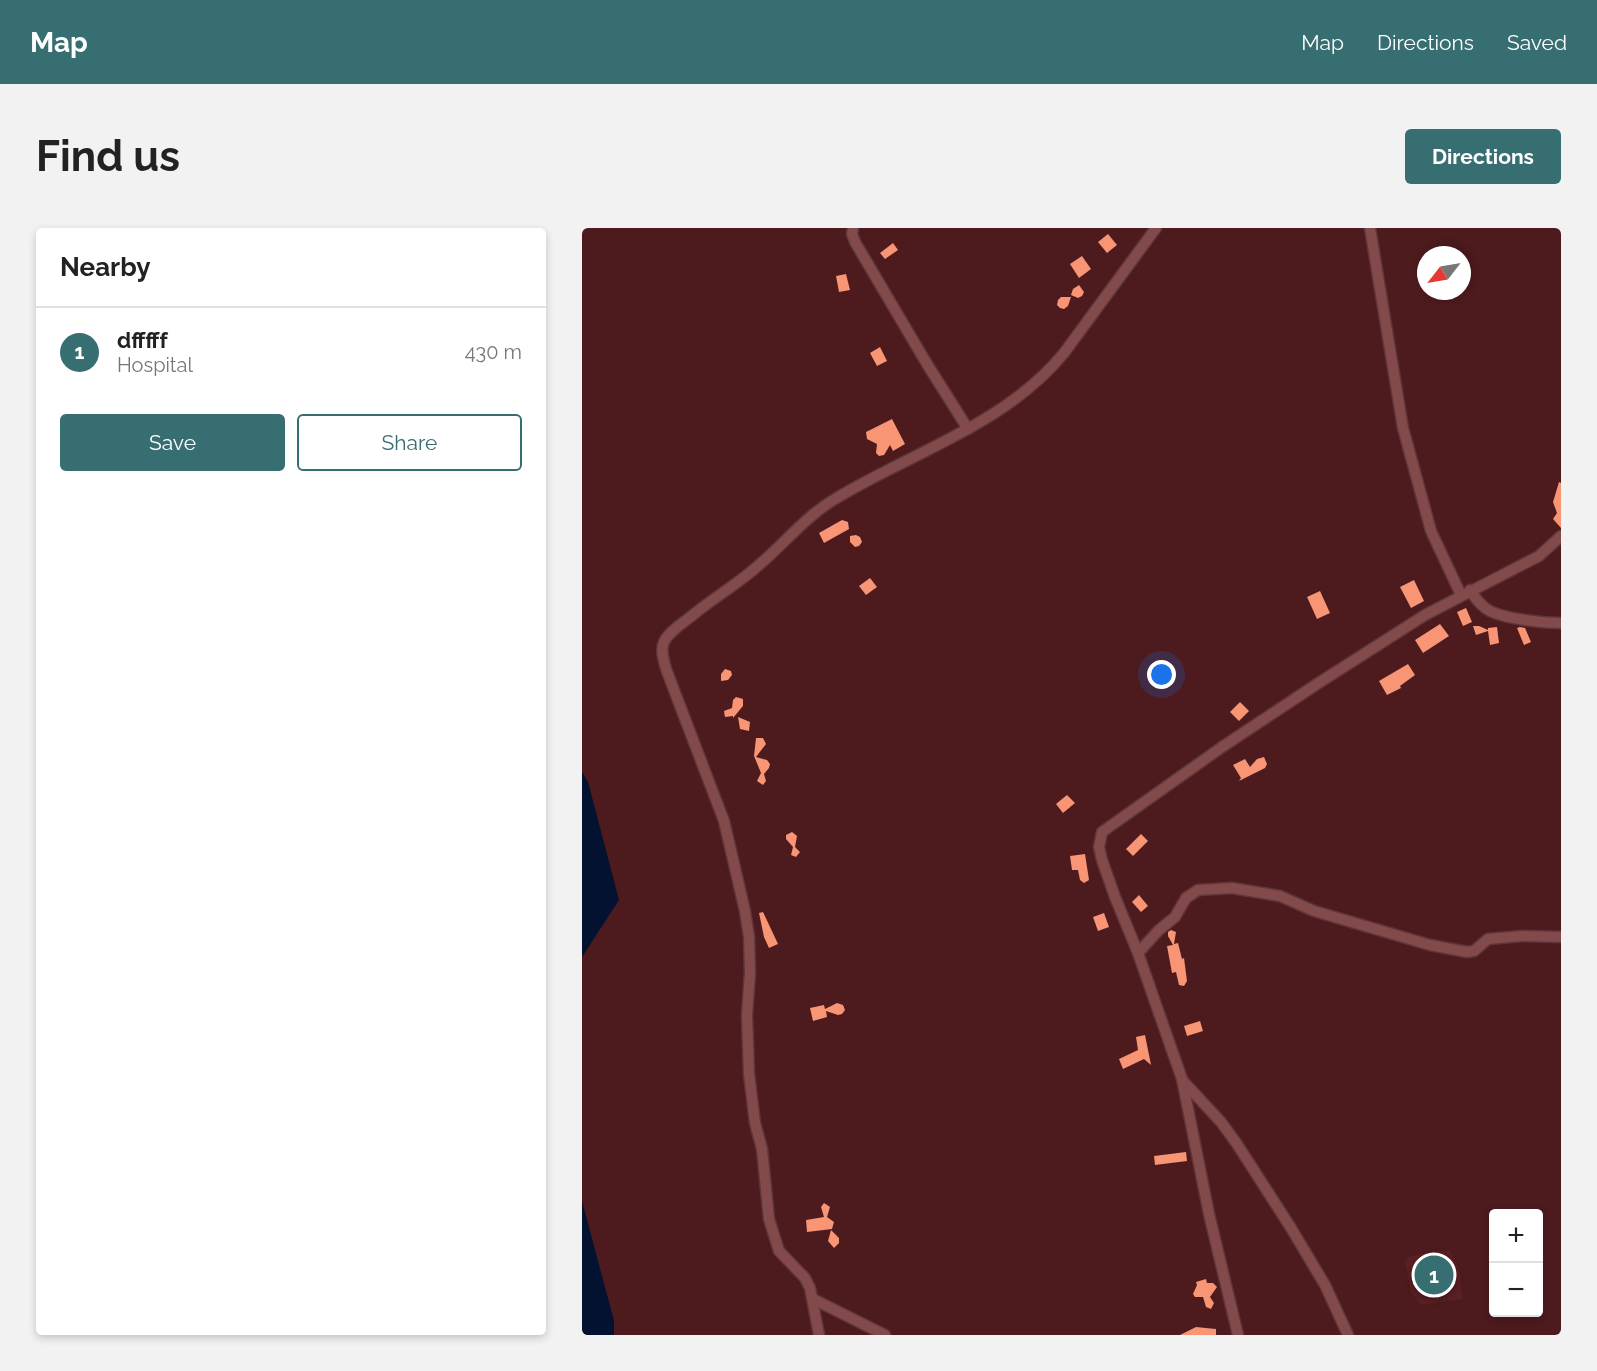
<!DOCTYPE html>
<html lang="en">
<head>
<meta charset="utf-8">
<style>
  :root { --surface:#fff; --page:#f2f2f2; --text:#222; --muted:#767676; --line:#e0e0e0; --accent:#376e71 }
  body { margin:0; font-family:Raleway,sans-serif; background:var(--page); color:var(--text) }
  .controls { position:absolute; right:18px; bottom:18px; display:grid; overflow:hidden; border-radius:6px; box-shadow:0 3px 9px #0003 }
  .controls button { width:54px; height:54px; display:grid; place-items:center; padding:0; border:0; border-bottom:2px solid var(--line); background:var(--surface); color:var(--text); font:30px sans-serif }
  .compass { position:absolute; left:835px; top:18px; width:54px; height:54px; border-radius:50%; background:var(--surface); box-shadow:0 3px 9px #0003; rotate:239deg }
  .you { position:absolute; left:580px; top:447px; width:21px; height:21px; margin:-15px; border:4px solid #fff; border-radius:50%; background:#1a73e8; box-shadow:0 0 0 9px #1a73e833 }
  .badge { display:grid; place-items:center; width:39px; height:39px; border-radius:50%; background:var(--accent); color:#fff; font-size:20px; font-weight:700 }
  .pin { position:absolute; translate:-50% -50%; border:3px solid #fff; box-shadow:0 2px 6px #0006 }
  .list { margin:0; padding:0; list-style:none }
  h2 { display:flex; justify-content:space-between; align-items:center; height:78px; margin:0; padding:0 24px; font-size:26px }
  h2 small { font-size:20px; font-weight:400; color:var(--muted) }
  .list li { display:grid; grid-template-columns:39px 1fr auto; gap:18px; align-items:center; box-sizing:border-box; height:90px; padding:0 24px; border-top:2px solid var(--line) }
  .list b { display:block; font-size:22px; white-space:nowrap }
  .list p { margin:0; font-size:20px; white-space:nowrap; color:var(--muted) }
  .list em { font-size:20px; font-style:normal; color:var(--muted) }
  .actions { display:flex; gap:12px; padding:18px 24px }
  .actions a { flex:1; padding:14px 0; border:2px solid var(--accent); border-radius:6px; text-align:center; font-size:21px; color:var(--accent) }
  .actions .main { background:var(--accent); color:#fff }
  .map { position:relative; flex:none; width:979px; height:1107px; overflow:hidden; border-radius:6px }
  header { display:flex; align-items:center; gap:36px; box-sizing:border-box; height:84px; padding:0 30px; background:var(--accent); color:#fff }
  header strong { font-size:28px }
  nav { display:flex; gap:33px; margin-inline-start:auto; font-size:21px }
  .intro { display:flex; align-items:center; justify-content:space-between; box-sizing:border-box; height:144px; padding:0 36px }
  h1 { margin:0; font-size:42px }
  .button { padding:15px 27px; border-radius:6px; background:var(--accent); color:#fff; font-size:21px; font-weight:700 }
  main { display:flex; gap:36px; padding:0 36px }
  aside { flex:1; background:var(--surface); border-radius:6px; box-shadow:0 3px 9px #0003 }
  .map>svg:first-child { display:block }
  .built { fill:#5b2024 }
  .water { fill:#021230 }
  .building { fill:#f79574 }
  .lines { fill:none; stroke-linecap:round; stroke-linejoin:round }
  .street-casing { stroke:#5e353a; stroke-width:13 }
  .street { stroke:#824a4b; stroke-width:10 }
</style>
</head>
<body>
<header>
<strong>Map</strong>
<nav><a>Map</a><a>Directions</a><a>Saved</a></nav>
</header>
<div class="intro"><h1>Find us</h1><a class="button">Directions</a></div>
<main>
<aside>
<h2>Nearby<small></small></h2>
<ul class="list">
<li><span class="badge">1</span><div><b>dfffff</b><p>Hospital</p></div><em>430 m</em></li>
</ul>
<div class="actions"><a class="main">Save</a><a>Share</a></div>
</aside>
<div class="map">
<svg width="979" height="1107" viewBox="0 0 979 1107">
  <rect width="100%" height="100%" fill="#4d1a1e"/>
  <!-- built -->
  <path class="built" d="M868,1022L878,1043L880,1071L839,1077L829,1064L823,1035L826,1029L846,1024Z"/>
  <!-- water -->
  <g class="water">
    <path d="M0,544L6,554L37,672L0,729Z"/>
    <path d="M0,973L32,1093V1107H0Z"/>
  </g>
  <!-- building -->
  <g class="building">
    <path d="M526,6L535,17L525,25L516,14Z"/>
    <path d="M311,15L316,22L303,31L298,25Z"/>
    <path d="M500,28L509,41L497,50L488,36Z"/>
    <path d="M264,46L268,62L257,64L254,48Z"/>
    <path d="M497,57L502,64L500,68L496,70L489,67L491,61Z"/>
    <path d="M479,69H489L486,78L482,81L478,80L475,77L476,72Z"/>
    <path d="M298,119L305,133L295,138L288,125Z"/>
    <path d="M310,191L323,216L311,223L308,217L302,227L297,228L294,225L295,216L285,211L284,204Z"/>
    <path d="M977,254L979,255V300L971,291L975,285L971,274Z"/>
    <path d="M260,292L266,294L267,301L242,315L237,305Z"/>
    <path d="M274,307L278,309L280,314L277,318L273,319L268,314V308Z"/>
    <path d="M288,350L295,359L284,367L277,358Z"/>
    <path d="M832,352L842,373L829,380L818,359Z"/>
    <path d="M738,363L748,385L735,391L725,369Z"/>
    <path d="M884,380L890,394L881,398L875,384Z"/>
    <path d="M858,396L867,408L841,425L833,412Z"/>
    <path d="M891,398H897L906,402V400L915,399L917,415L908,417L906,403L894,407Z"/>
    <path d="M938,399L943,400L949,414L942,417L935,400Z"/>
    <path d="M826,436L833,447L818,458L819,460L805,467L797,453Z"/>
    <path d="M143,441L149,443L150,447L146,452L139,453V446Z"/>
    <path d="M154,469L161,471V478L151,490V488L143,489L142,483L150,480L151,472Z"/>
    <path d="M658,474L667,483L657,493L648,484Z"/>
    <path d="M156,489L168,494L167,503L158,501Z"/>
    <path d="M174,510H181L184,516L174,529L185,532L188,536L187,540L182,546L184,553L181,557L175,553L179,545L172,528Z"/>
    <path d="M682,529L685,536L683,540L657,553L659,550L651,537L663,531L668,539L675,531Z"/>
    <path d="M485,567L493,575L481,585L474,576Z"/>
    <path d="M210,604L215,608L213,619L218,624L214,629L209,627L211,619L204,611V607Z"/>
    <path d="M559,606L566,613L551,628L544,621Z"/>
    <path d="M503,626L507,652L502,655L498,652L496,642H490L488,628Z"/>
    <path d="M557,667L566,678L559,684L550,674Z"/>
    <path d="M181,684L196,716L187,720L182,709L177,685Z"/>
    <path d="M522,685L527,699L516,703L511,689Z"/>
    <path d="M589,702L594,704L592,716L596,715L600,731L602,730L605,753L602,758L597,757L594,744L590,745L585,718L591,717L586,708V704Z"/>
    <path d="M255,775L261,777L263,782L260,786L256,787L244,783L245,789L231,793L228,780L242,777L243,781Z"/>
    <path d="M618,793L621,803L605,808L602,798Z"/>
    <path d="M563,807L569,837L562,831L541,841L537,831L556,822L554,809Z"/>
    <path d="M604,924L605,933L573,937L572,928Z"/>
    <path d="M242,975L248,979L245,989L252,994L250,1001L225,1004L224,992L242,989L239,979Z"/>
    <path d="M249,1002L257,1010V1015L252,1020L246,1013Z"/>
    <path d="M624,1051L625,1055H631L635,1059L628,1069L632,1075L629,1081L624,1079L621,1069H613L611,1066L615,1057L614,1054Z"/>
    <path d="M614,1099L634,1101V1107H598Z"/>
  </g>
  <g class="lines">
    <!-- street casing -->
    <g class="street-casing">
      <g id="street">
        <path d="M271,0L270,6L273,14L345,136L386,201"/>
        <path d="M788,0L821,200L849,303L879,367"/>
        <path d="M888,362C893,370 900,379 908,383C924,391 961,395 979,395"/>
        <path d="M556,725L577,702L593,689L604,670L616,662L650,660L698,668L732,683L848,717L885,724L892,723L906,711L940,708L979,709"/>
        <path d="M600,852L639,894L655,916L709,1000L743,1057L766,1107"/>
        <path d="M231,1071L303,1107"/>
        <path d="M237,1107L228,1060L223,1050L197,1023L187,991L180,921L173,895L167,846L165,787L168,744L167,709L163,683L142,593L84,441C82,433 78,422 82,414C87,403 103,394 112,386C133,369 157,355 177,337C203,315 224,288 253,271C330,224 423,197 482,125L574,0"/>
        <path d="M656,1107L627,986L600,851L556,725L533,669L520,632L517,619L520,604L640,519L735,456L843,387L957,328L979,308"/>
      </g>
    </g>
    <!-- street -->
    <use href="#street" class="street"/>
  </g>
</svg>
<div class="controls">
<button>+</button>
<button>−</button>
</div>
<svg class="compass" viewBox="-18 -18 36 36"><path d="M0-13l5 13h-10z" fill="#e53935"/><path d="M0 13l5-13h-10z" fill="#767676"/></svg>
<div class="you"></div>
<div class="pin badge" style="left:852px;top:1047px">1</div>
</div>
</main>
</body>
</html>
